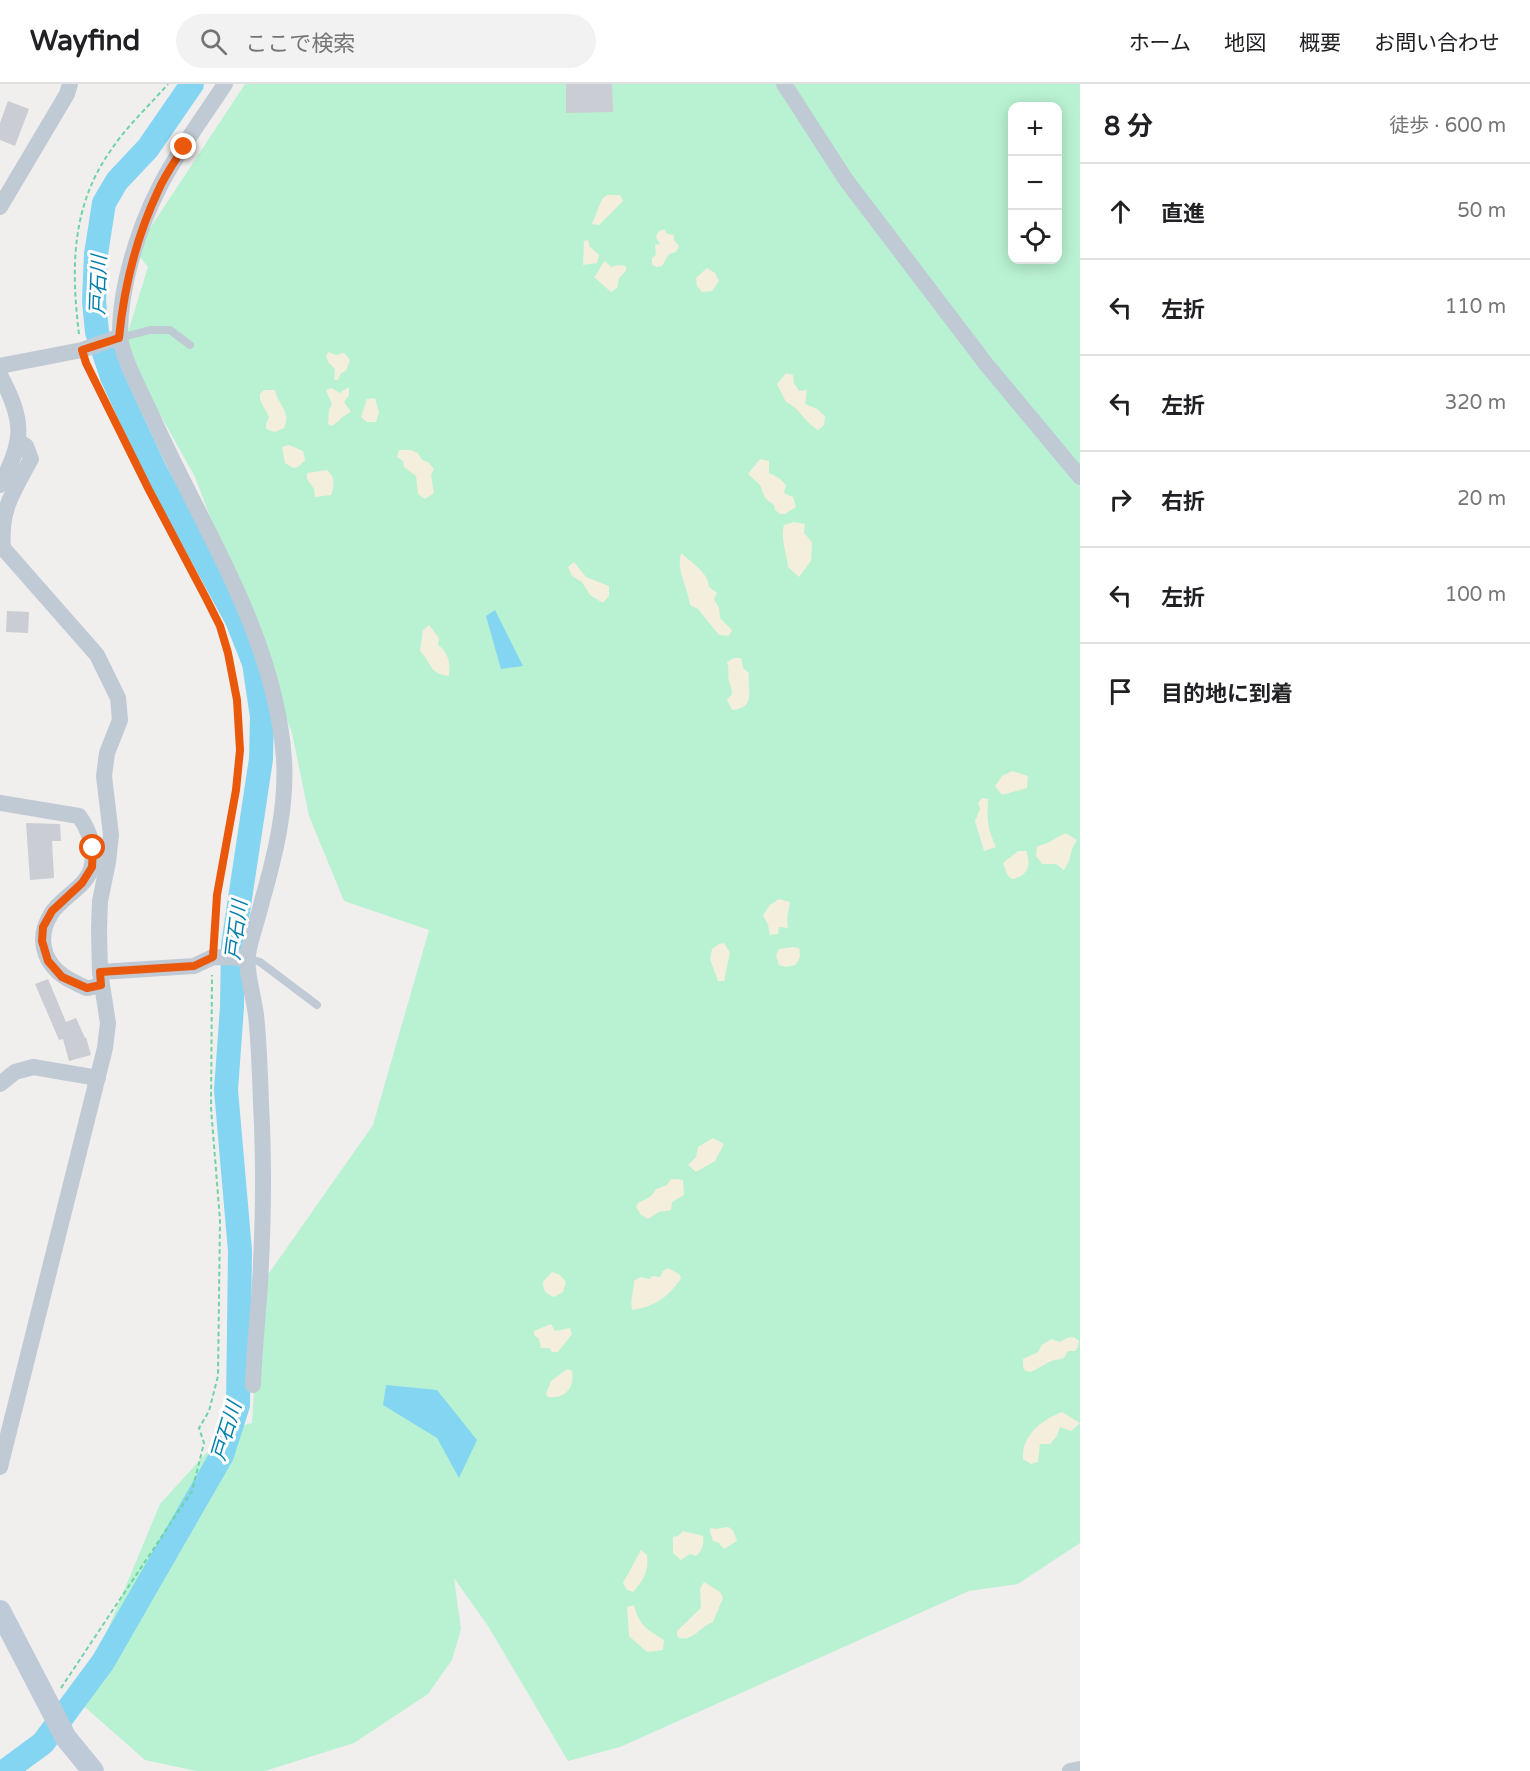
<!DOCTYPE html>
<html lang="ja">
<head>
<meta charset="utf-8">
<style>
  :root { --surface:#fff; --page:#f2f2f2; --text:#202124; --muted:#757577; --line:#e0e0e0 }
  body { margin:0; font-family:"Varela Round","Noto Sans JP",sans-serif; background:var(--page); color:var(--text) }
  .controls { position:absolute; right:18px; top:18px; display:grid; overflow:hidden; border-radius:12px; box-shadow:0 3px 15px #0003 }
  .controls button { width:54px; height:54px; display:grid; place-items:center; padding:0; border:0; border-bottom:2px solid var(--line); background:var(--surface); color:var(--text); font:30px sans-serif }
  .stop { position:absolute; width:18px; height:18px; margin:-14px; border:4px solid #ea580c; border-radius:50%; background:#fff }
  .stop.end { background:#ea580c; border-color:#fff; box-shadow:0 2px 6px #0008 }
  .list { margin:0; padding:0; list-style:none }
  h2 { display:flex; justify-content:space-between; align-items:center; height:78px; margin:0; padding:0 24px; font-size:26px }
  h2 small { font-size:20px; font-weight:400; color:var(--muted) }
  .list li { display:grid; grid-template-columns:39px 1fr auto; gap:18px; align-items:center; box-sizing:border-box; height:96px; padding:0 24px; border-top:2px solid var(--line) }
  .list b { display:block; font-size:22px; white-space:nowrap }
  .list em { font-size:20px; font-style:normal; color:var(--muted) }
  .icon { flex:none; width:33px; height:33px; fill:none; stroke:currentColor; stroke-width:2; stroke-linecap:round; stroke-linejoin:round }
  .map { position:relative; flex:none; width:1080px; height:1687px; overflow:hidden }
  header { display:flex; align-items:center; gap:36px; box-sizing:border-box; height:84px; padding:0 30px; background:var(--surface); border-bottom:2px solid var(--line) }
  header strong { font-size:28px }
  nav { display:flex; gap:33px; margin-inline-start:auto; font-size:21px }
  .search { width:420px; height:54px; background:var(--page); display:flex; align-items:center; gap:15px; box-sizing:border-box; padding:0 21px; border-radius:33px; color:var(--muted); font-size:22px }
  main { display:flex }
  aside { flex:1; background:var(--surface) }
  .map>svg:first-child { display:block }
  .green { fill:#b9f2d2; fill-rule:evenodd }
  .sand { fill:#f4eedd }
  .water { fill:#83d5f2 }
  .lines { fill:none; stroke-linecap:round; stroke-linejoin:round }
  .river { stroke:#83d5f2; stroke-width:24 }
  .building { fill:#cacdd3 }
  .path { stroke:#6ed3a7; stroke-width:2; stroke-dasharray:4.5 3; stroke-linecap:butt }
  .service { stroke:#c0cad5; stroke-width:8 }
  .minor { stroke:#c0cad5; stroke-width:16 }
  .secondary { stroke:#bfcad9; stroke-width:22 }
  .route { stroke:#ea580c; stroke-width:8 }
  .labels { text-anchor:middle; stroke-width:6; stroke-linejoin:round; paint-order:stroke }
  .water-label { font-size:20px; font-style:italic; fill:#027fac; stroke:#fff }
</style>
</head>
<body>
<header>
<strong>Wayfind</strong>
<div class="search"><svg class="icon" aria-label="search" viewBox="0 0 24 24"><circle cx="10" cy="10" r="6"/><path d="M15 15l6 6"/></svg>ここで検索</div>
<nav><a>ホーム</a><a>地図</a><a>概要</a><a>お問い合わせ</a></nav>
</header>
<main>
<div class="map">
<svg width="1080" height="1687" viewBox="0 0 1080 1687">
  <rect width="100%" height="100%" fill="#f1eeee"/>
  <!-- green -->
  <path class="green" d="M245,0H1080V1459L1018,1500L969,1507L620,1663L568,1677L488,1542L454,1494L461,1545L452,1576L428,1610L354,1659L265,1687H196L145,1676L78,1617L160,1420L228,1345L252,1339L260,1202L373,1041L429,846L344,817L309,732L292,649L195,393L123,264L148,183L135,167ZM1012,22H1058V176H1012Z"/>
  <!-- sand -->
  <g class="sand">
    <path d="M607,111H620L623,117L599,141L592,140L602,115Z"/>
    <path d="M664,145L667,150L674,151V156L679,162L676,168L669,170L662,182L656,183L652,180V174L656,171L655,161L660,160L656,153L658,148Z"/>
    <path d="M588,156L590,163L599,171L597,179L583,181L584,157Z"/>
    <path d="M605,177L611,183L618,181L626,182V187L619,194L617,204L611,208L594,193C599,188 600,182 605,177Z"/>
    <path d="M707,184L715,189L719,197L712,207L702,208L697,202L696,194Z"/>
    <path d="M328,268L336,271L344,269L350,276L346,287L341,289L338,296H334L335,285L328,278L326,272Z"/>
    <path d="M786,289L793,291L794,299L799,307L807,306L805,320L817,325L825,332L824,341L818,346C805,339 800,324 786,318L777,300Z"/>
    <path d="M349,303V311L344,318L351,328C343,331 339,337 332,342L328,340L329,326L332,320L326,306L332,304L339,309Z"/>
    <path d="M264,306H275C278,321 292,328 284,344L275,348L266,345V340L269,333L260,316V310Z"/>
    <path d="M375,314L379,329L376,338H367L361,333L367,315Z"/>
    <path d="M289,361L303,367L305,376L298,383L293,384L285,379L282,363Z"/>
    <path d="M399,366H411L418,369L422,376L428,378L434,385L431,391L434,409L425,415L418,410L416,392L404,383L403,377L397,373Z"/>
    <path d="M760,375L769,377V389L779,394L786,401L784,409L793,413L796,423L785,430H780L775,426L774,421L765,414L760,401L748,390Z"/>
    <path d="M327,386C335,394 335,400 331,411L315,413L314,405L307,395V389Z"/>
    <path d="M794,438L805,440L804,449L812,458L811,477L799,493L788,483C787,469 780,454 784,441Z"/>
    <path d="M681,469C692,479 708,488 709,503L717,509L714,515L719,524L720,534L732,546L729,552L719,551L698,525L690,521C688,503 676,488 681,469Z"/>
    <path d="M574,478L586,493L609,502V512L603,519L590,511L582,498L572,492L568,483Z"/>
    <path d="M429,541L439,554L438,561C449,569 450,578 449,592C429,590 432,579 420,567L423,546Z"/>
    <path d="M734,574H741L743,584L749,589C747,606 757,624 732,626L727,616L732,610C732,604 730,601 729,597C728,591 729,585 727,578Z"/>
    <path d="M1012,687L1028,692L1027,704L1002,711L995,702L1002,692Z"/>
    <path d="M982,714L988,715C987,736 987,743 996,763L984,767L975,737L980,725L978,719Z"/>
    <path d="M1066,749L1077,756C1068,768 1073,774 1064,786L1056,780H1042L1036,772L1037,762C1048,761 1056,753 1066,749Z"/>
    <path d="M1018,767H1026C1032,781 1027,793 1012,795L1008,792L1003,779Z"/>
    <path d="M779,815L790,818L787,834L788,844L779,843L778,850L770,851L768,841L763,831L770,821Z"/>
    <path d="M724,859L730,869L724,897H718L710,875L712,865L719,860Z"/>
    <path d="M792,863L799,864C801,872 800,875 795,881L786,883L779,881L776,871L779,865Z"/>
    <path d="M713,1054L724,1060L715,1077L696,1088L688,1081L696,1073L698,1063Z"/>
    <path d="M671,1095H678L683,1096L684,1111L672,1118L671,1126L659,1128L648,1135L641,1131L636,1123L638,1119C646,1115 652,1113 656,1105L667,1101Z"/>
    <path d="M668,1184L679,1190L681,1194C669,1213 654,1223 632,1226C630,1215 634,1208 634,1197L640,1193L650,1195L652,1192L660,1193L663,1187Z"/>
    <path d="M552,1188L560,1191L566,1198L563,1208L554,1213C546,1210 543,1207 543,1198Z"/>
    <path d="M551,1240L555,1247L570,1244L572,1250L558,1268H552L549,1264H541L539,1255L534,1251V1247Z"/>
    <path d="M1074,1253L1079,1257L1078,1263L1075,1267H1068L1064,1274L1051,1277L1031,1288L1025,1287L1023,1282V1275L1038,1268L1042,1261L1051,1255L1060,1258L1067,1254Z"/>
    <path d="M567,1285L572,1287C575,1304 565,1315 548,1313L546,1310L551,1297Z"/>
    <path d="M1062,1328L1080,1339L1071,1347L1060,1343L1057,1352L1050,1360H1040L1038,1378L1031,1380L1023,1375C1023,1370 1023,1364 1025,1360C1031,1344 1047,1334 1062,1328Z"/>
    <path d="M728,1443L733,1446L737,1457L724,1465L719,1459L713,1457L710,1448V1444L715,1445Z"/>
    <path d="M683,1447L703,1452C704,1459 702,1468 696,1472L690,1470L681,1476L673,1469V1453L678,1452Z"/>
    <path d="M641,1466L647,1471C649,1487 643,1497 633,1508L627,1506L623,1499Z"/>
    <path d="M704,1498L720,1508L723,1514L713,1538C699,1543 694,1557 679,1554L677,1551V1547L701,1524L700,1505Z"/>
    <path d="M634,1521C639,1542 647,1545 664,1556L663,1566L647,1568L629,1552L627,1523Z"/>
  </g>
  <!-- water -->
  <g class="water">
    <path d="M495,526L523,582L501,585L486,532Z"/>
    <path d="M386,1301L437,1306L477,1356L459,1394L437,1354L383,1321Z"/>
  </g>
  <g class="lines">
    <!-- river -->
    <path class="river" d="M5,1687L43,1659L103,1578L222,1371L238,1321L240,1167L226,1006L232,923L233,861L261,675L262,633L254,579L237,536L155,386L112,293L97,248L94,217L96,170L104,119L117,97L148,64L192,0"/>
  </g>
  <!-- building -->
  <g class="building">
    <path d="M566,0H612L613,28L566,29Z"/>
    <path d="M8,17L29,25L15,62L0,56V39Z"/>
    <path d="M7,527L29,528L28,549L6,548Z"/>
    <path d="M26,739L60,740L61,757H52L54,794L30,796Z"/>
    <path d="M48,895L66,938L76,934L85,954L86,953L91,971L69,977L63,955L59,956L35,900Z"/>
  </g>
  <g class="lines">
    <!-- path -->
    <g class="path">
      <path d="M79,250C71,185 71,122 111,66C127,42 149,22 168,0"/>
      <path d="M86,279L149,406L206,514L220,542L228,569L237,616L240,666L236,706L217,811L214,858"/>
      <path d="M61,1604L192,1407L204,1359L199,1344L209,1327L218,1292L220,1136L211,1024L212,891"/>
    </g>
    <!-- service -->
    <g class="service">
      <path d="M119,254L150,246H170L190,261"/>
      <path d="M247,874L260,878L317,921"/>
    </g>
    <!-- minor -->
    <g class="minor">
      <path d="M225,0C203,34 177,68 159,104C138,145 120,203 120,249C119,268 143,312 152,332C201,443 275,550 284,675C287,723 275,772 262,817C258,835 251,853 248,870C245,887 254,913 256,931C260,967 260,1004 262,1041C264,1093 263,1146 260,1199C258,1233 254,1267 253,1301"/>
      <path d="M784,0L846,96L986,280L1080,393"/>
      <path d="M0,123L67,10L70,0"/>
      <path d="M0,282L82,266L116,254"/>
      <path d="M0,291C24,336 25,356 0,401"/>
      <path d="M0,719L79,732C89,746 95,763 92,781C89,802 61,813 51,830C34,858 46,885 74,898C78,900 83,903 87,904C91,904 97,902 101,901"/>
      <path d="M100,888L194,882L213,873L247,874"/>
      <path d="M0,1000L15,988L33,983L98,994"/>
      <path d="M0,1383L105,964L108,939L100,888L99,845L100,817L108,778L111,751L104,692L107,669L120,636L118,614L97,571L3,464C0,425 13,408 31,375L26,362L18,357"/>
      <path d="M1070,1687L1080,1685"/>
    </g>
    <!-- secondary -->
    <path class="secondary" d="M0,1527L66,1654L93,1687"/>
  </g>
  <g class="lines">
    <!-- route -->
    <path class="route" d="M93,764L92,783L82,799L52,827L43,843L42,857L48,877L62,893L87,904L101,901L100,888L194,882L213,873L217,811L236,706L240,666L237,616L228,569L220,542L206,514L149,406L86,279L82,266L119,254C124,202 136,154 158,107C165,91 175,77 184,63"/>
  </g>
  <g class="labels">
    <!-- water labels -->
    <g class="water-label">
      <text transform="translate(98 201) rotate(-88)" y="7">戸石川</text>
      <text transform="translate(236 846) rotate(-83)" y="7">戸石川</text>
      <text transform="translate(226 1347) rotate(-73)" y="7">戸石川</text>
    </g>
  </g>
</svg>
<div class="controls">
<button>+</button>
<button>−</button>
<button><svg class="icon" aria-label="locate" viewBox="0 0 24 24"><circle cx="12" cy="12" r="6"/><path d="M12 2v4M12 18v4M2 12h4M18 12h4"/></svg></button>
</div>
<div class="stop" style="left:93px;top:764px"></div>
<div class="stop end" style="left:184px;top:63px"></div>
</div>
<aside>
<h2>8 分<small>徒歩 · 600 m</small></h2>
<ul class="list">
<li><svg class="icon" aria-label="ahead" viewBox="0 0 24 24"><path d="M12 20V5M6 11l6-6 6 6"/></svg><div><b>直進</b></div><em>50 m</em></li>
<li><svg class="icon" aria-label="left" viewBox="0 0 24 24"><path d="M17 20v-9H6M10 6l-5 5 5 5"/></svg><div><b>左折</b></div><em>110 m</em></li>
<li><svg class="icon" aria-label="left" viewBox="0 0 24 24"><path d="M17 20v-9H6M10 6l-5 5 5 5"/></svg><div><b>左折</b></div><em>320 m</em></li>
<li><svg class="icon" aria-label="right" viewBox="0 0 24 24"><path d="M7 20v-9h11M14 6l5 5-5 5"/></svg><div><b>右折</b></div><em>20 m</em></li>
<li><svg class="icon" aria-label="left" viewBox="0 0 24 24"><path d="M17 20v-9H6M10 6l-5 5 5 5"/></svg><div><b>左折</b></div><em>100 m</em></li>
<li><svg class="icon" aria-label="arrive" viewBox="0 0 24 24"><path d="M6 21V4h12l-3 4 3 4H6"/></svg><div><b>目的地に到着</b></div></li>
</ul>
</aside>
</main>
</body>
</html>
